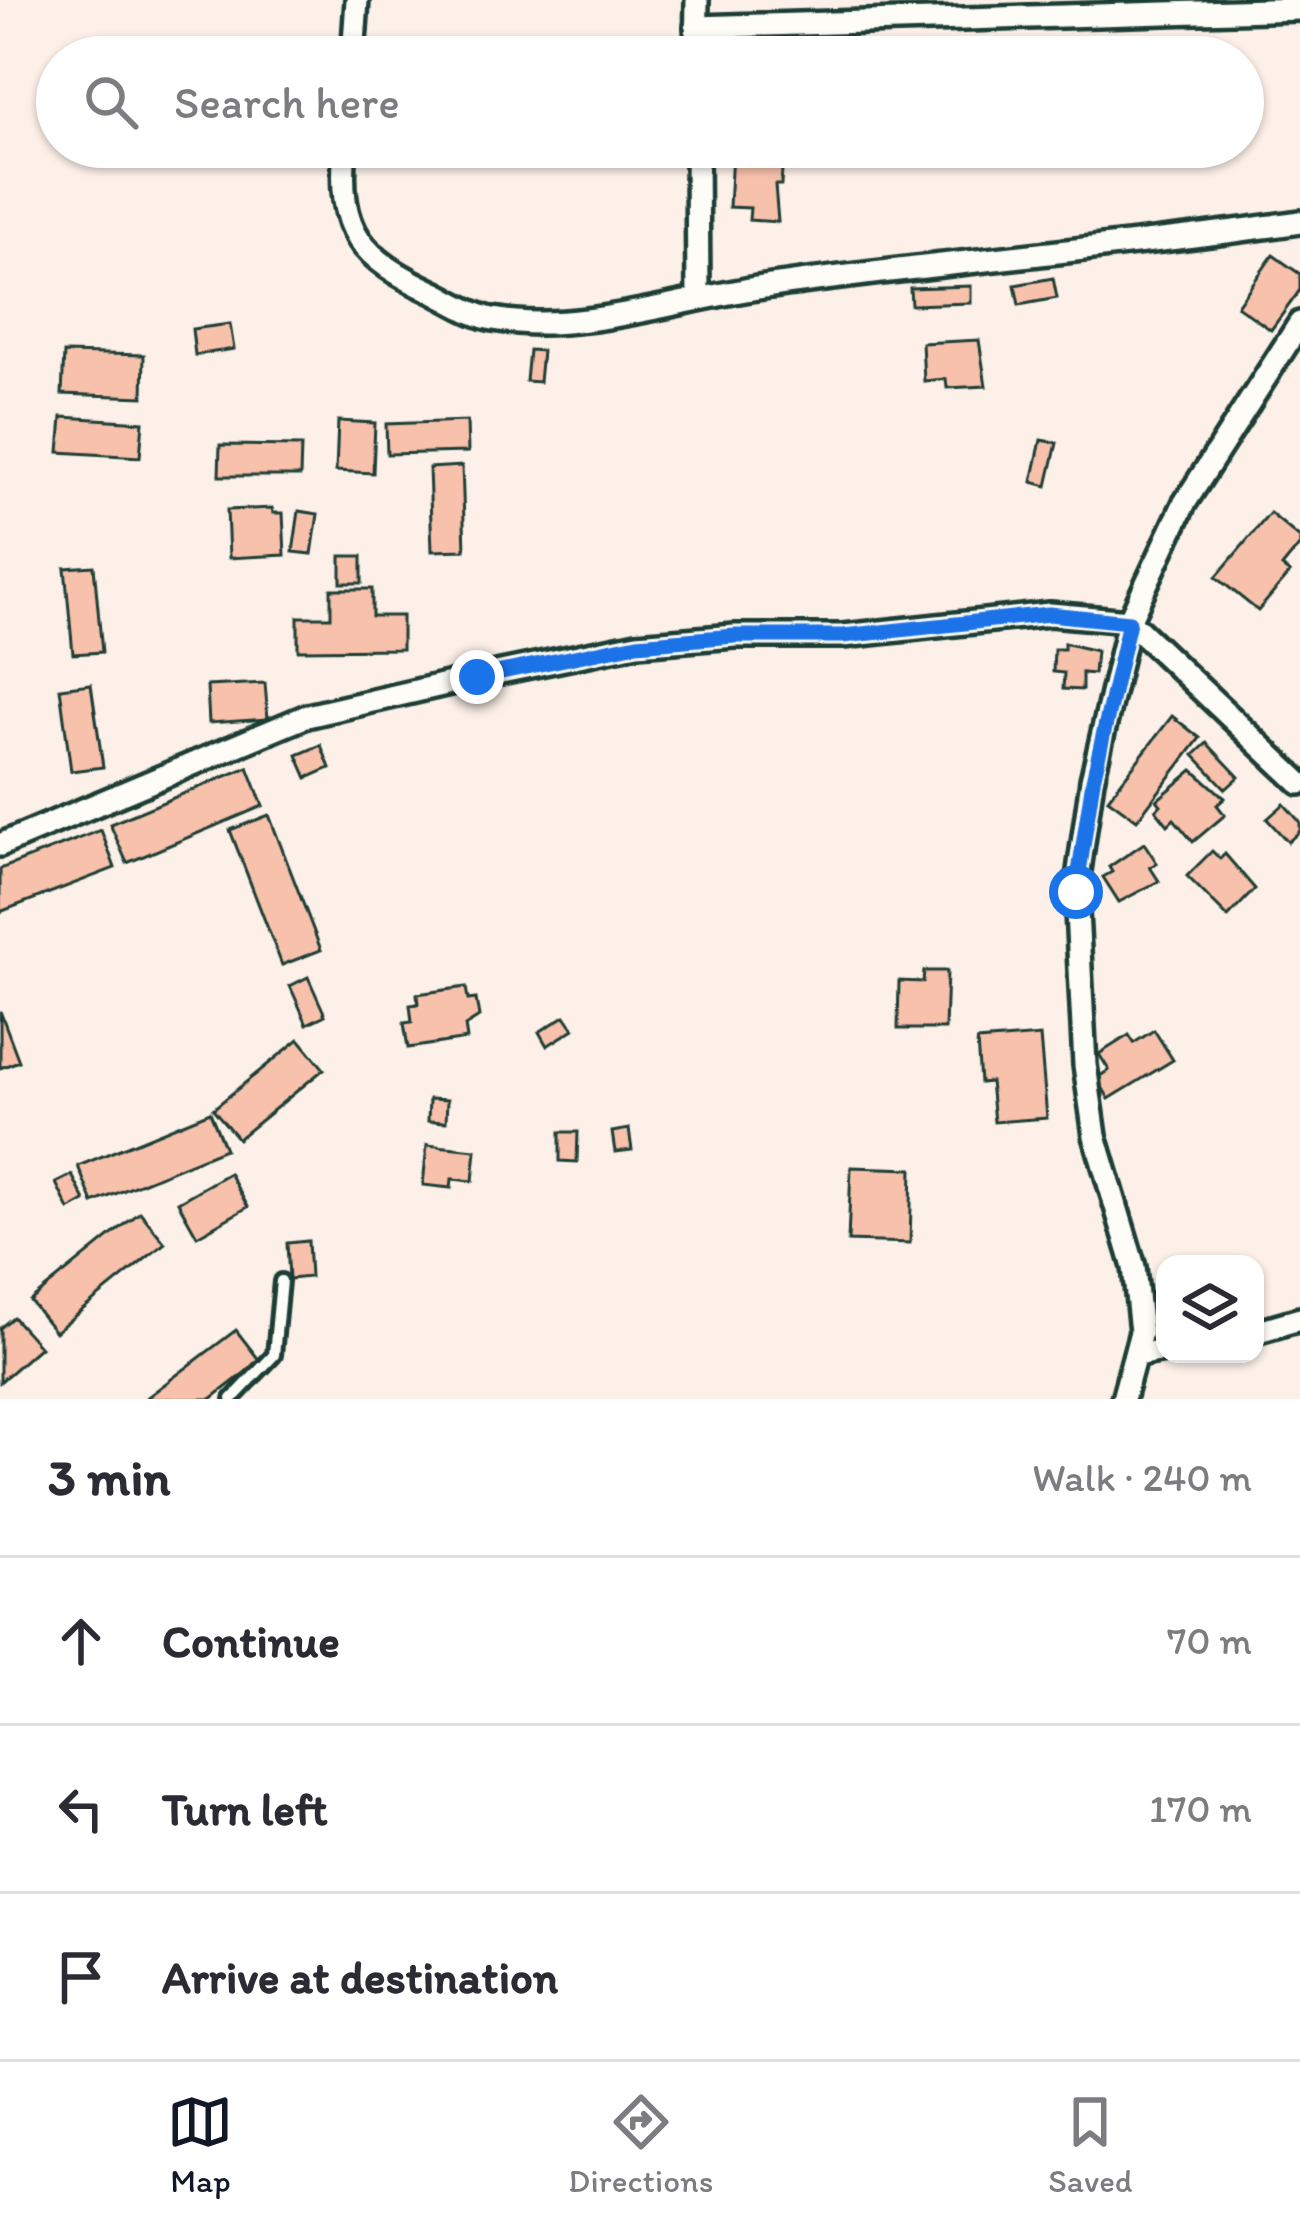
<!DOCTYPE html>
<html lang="en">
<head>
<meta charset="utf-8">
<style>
  :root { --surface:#fff; --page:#f7f7f7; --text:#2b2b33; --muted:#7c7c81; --line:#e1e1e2; --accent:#111827 }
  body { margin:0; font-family:Itim,sans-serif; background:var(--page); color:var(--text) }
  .controls { position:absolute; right:36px; bottom:36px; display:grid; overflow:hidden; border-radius:24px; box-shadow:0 3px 9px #0004 }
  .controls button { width:108px; height:108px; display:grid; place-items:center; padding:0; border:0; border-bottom:3px solid var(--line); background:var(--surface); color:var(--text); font:60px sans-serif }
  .stop { position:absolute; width:36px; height:36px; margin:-27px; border:9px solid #1a73e8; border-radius:50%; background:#fff }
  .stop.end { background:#1a73e8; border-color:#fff; box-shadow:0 3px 12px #0008 }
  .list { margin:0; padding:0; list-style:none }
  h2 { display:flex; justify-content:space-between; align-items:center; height:156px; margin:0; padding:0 48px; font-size:51px }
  h2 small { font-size:39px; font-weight:400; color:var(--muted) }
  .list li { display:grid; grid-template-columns:78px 1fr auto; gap:36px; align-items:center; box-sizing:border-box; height:168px; padding:0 48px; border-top:3px solid var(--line) }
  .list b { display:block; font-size:45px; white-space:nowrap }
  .list em { font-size:39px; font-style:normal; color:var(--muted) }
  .icon { flex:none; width:66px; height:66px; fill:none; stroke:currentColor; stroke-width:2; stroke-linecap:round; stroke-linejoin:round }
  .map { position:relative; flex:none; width:1300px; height:1399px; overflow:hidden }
  .search { position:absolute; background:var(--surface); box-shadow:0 3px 9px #0004; left:36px; right:36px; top:36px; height:132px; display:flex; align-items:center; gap:30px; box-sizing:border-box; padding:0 42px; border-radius:66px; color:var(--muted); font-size:45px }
  .sheet { height:660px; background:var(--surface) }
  nav { display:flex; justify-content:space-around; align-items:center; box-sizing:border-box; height:168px; border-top:3px solid var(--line); background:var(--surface); font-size:33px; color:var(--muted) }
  nav a { display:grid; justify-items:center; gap:6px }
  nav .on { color:var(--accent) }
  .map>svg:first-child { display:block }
  .building { fill:#f8c1ac; stroke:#1f3d34; stroke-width:3 }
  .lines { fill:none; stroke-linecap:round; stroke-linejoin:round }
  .lane-casing { stroke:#1f3d34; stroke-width:20 }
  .street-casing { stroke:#1f3d34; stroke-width:30 }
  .lane { stroke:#fdfcf7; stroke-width:10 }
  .street { stroke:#fdfcf7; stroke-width:21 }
  .route { stroke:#1a73e8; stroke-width:15 }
</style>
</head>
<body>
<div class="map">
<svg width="1300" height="1399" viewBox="0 0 1300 1399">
  <rect width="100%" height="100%" fill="#fcf0e8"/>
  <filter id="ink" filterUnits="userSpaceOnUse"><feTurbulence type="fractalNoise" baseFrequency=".00833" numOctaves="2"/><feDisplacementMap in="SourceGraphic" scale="24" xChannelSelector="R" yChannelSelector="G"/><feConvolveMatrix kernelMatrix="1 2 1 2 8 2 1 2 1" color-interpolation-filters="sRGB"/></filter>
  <g filter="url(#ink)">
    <!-- building -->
    <g class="building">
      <path d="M639,36L645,57H570V55Z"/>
      <path d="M732,153L783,156L781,185H775L778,222L749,220L750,208L729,207Z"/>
      <path d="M1273,255L1300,274V290L1271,330L1237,306Z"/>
      <path d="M1053,278L1057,298L1019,305L1015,285Z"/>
      <path d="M971,286V303L911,305L910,288Z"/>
      <path d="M230,324L234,349L195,355L192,329Z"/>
      <path d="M979,340L986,386L947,388L946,379L924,381L922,343Z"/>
      <path d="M529,350L542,351L539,382L526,381Z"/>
      <path d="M64,353L144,355L143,397L62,394Z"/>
      <path d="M62,417L143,422L140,457L59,452Z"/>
      <path d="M338,421L375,423L373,473L336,471Z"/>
      <path d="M467,421L468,452L387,454L386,424Z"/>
      <path d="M1041,440L1057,443L1047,486L1032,482Z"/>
      <path d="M220,445L301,446L300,476H219Z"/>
      <path d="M462,466L465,550L432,551L429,468Z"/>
      <path d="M272,508L273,513H283L285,555L229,558L227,510Z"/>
      <path d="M299,511L318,514L312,554L293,552Z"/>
      <path d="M1270,513L1300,538V545L1282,567L1290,573L1258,611L1216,577Z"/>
      <rect x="341" y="556" width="21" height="27"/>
      <path d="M94,566L102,652L73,654L65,568Z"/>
      <path d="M331,589H372V616H402V649L298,650V617H331Z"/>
      <path d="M1064,643L1096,651L1094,674L1082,673V690L1063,689L1064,673L1053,672L1054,649H1064Z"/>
      <path d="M265,683L268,719L209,723L207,686Z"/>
      <path d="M91,684L103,767L71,771L60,688Z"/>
      <path d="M1172,716L1200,738L1137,820L1108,799Z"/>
      <path d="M1207,743L1239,777L1226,789L1194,755Z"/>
      <path d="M321,745L330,768L307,778L297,755Z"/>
      <path d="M248,767L263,806L127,863L110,824Z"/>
      <path d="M1193,770L1225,798L1217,805L1225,815L1193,842L1174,819L1168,825L1156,810L1161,805L1157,800Z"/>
      <path d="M1284,804L1300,822V831L1288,842L1267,819Z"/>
      <path d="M269,815L321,950L282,965L230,830Z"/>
      <path d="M101,830L115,868L0,912V869Z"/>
      <path d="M1144,843L1157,863L1150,867L1159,881L1119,902L1103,877L1112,872L1109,867Z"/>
      <path d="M1212,851L1220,859L1225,854L1255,889L1228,917L1187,876Z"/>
      <path d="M924,971H947L945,1029H898L899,981L923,982Z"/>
      <path d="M308,977L325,1015L307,1024L290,986Z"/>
      <path d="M466,987L468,1000L476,999L479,1017L465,1026L467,1039L408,1048L404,1023L412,1022L410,1005L418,1004L417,994Z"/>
      <path d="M0,1011L19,1061L0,1068Z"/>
      <path d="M565,1016L574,1029L547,1046L539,1032Z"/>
      <path d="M1154,1030L1173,1060L1109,1099L1097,1078L1109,1070L1099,1054L1129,1035L1134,1043Z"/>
      <path d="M1040,1036L1047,1118L994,1122L990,1082L980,1083L977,1041Z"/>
      <path d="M299,1039L324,1069L238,1139L213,1109Z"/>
      <path d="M429,1099L447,1100L446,1122L428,1121Z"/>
      <path d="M210,1112L225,1149L93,1203L78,1166Z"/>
      <path d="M629,1129L632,1150L615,1152L612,1132Z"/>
      <path d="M560,1132H578L577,1162L560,1161Z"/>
      <path d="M427,1145L476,1150L473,1181L452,1179L451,1188L423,1185Z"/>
      <path d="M851,1167L912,1169L910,1243L848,1241Z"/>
      <path d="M229,1173L248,1207L197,1236L178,1202Z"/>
      <path d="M72,1175L85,1201L69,1210L56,1183Z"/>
      <path d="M140,1212L165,1243L55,1332L30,1301Z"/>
      <path d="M308,1241L310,1277L289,1279L287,1243Z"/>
      <path d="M13,1317L40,1347L0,1382V1328Z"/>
      <path d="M236,1330L260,1361L211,1399H145Z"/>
    </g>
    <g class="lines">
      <!-- lane casing -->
      <g class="lane-casing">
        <path id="lane" d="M232,1399L274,1355L281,1281"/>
      </g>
      <!-- street casing -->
      <g class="street-casing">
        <g id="street">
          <path d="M696,27L1300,9"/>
          <path d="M353,57L357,0"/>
          <path d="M696,57L697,0"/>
          <path d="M345,147C337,232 360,258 435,293C453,302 474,316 493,319C580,335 678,299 764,287C943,262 1122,248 1300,222"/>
          <path d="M697,147L698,296"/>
          <path d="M0,845L307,716L477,677L637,644L735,636H843L1050,614L1129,621L1300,783"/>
          <path d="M1255,1332L1300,1319"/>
          <path d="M1137,1355L1165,1350"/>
          <path d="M1123,1399L1141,1332L1134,1267L1095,1136L1085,1065L1076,892L1092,780L1129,621L1184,504L1300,323"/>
        </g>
      </g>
      <!-- lane -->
      <use href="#lane" class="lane"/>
      <!-- street -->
      <use href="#street" class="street"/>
    </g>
  </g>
  <g class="lines" filter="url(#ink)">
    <!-- route -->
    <path class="route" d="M477,677L637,644L735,636H843L1049,614L1129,622L1093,780L1076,892"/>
  </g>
</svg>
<div class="controls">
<button><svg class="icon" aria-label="layers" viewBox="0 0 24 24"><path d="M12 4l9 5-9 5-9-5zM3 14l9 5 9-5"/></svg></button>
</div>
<div class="stop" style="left:1076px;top:892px"></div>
<div class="stop end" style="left:477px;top:677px"></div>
<div class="search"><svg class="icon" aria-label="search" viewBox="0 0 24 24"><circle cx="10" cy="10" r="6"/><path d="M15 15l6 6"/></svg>Search here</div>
</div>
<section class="sheet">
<h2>3 min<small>Walk · 240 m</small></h2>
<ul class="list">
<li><svg class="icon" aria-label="ahead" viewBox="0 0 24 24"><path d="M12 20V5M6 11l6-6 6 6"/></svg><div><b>Continue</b></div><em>70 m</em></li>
<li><svg class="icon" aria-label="left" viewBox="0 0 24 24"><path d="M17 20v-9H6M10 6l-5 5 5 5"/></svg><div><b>Turn left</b></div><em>170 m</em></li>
<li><svg class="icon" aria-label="arrive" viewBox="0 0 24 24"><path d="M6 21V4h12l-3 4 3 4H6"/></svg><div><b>Arrive at destination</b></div></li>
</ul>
</section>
<nav>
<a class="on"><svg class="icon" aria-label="map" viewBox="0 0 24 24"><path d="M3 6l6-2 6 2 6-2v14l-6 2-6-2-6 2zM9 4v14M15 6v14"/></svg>Map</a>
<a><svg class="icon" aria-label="directions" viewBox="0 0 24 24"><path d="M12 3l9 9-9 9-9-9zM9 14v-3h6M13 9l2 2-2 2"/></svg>Directions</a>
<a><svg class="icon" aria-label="saved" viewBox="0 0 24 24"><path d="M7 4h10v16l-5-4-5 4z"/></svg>Saved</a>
</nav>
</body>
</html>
